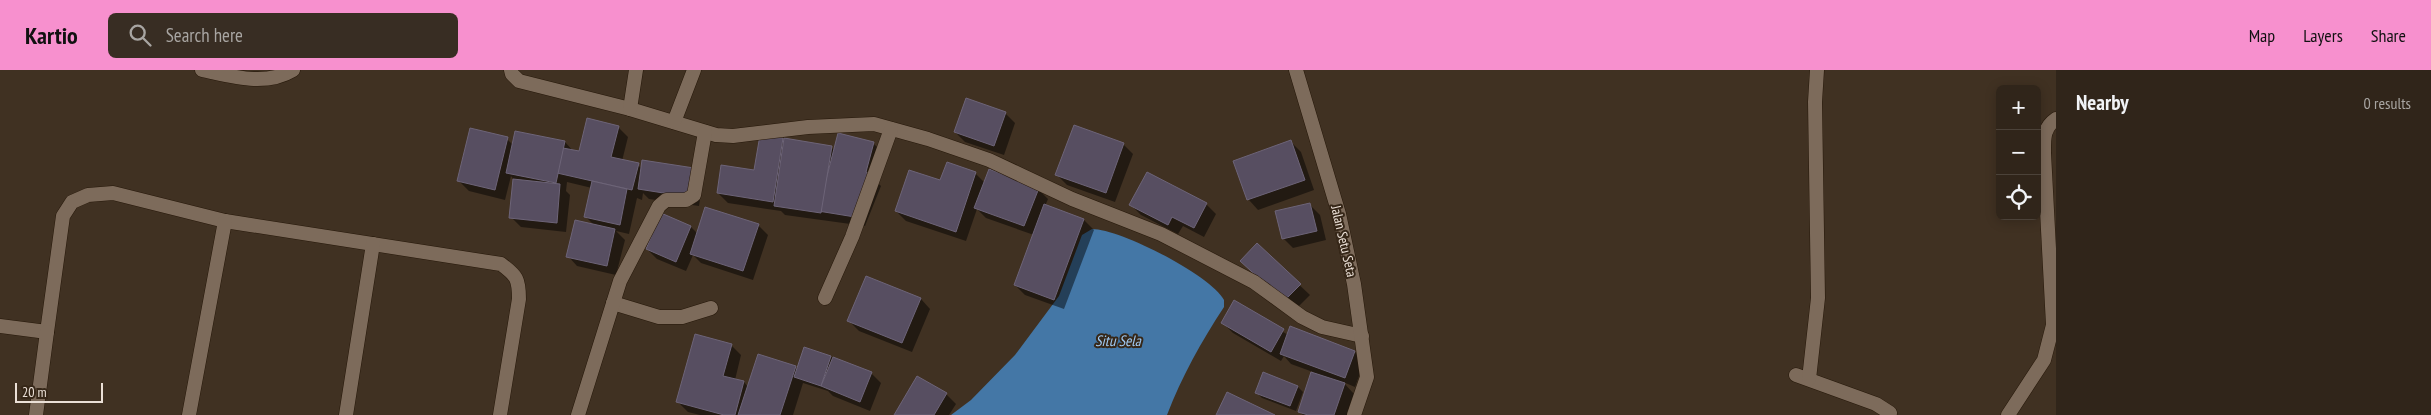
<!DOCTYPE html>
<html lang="en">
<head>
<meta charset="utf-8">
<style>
  :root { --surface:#30251a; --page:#382d23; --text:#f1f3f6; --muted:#a8a5a2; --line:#4b4239; --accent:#f790ce }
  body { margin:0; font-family:"PT Sans Narrow",sans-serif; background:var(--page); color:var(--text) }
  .controls { position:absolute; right:15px; top:15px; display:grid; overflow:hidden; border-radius:8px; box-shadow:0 2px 12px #0003 }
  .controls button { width:45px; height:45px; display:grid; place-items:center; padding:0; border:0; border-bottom:1px solid var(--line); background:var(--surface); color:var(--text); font:25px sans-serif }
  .scale { position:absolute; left:15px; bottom:12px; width:88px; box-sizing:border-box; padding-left:5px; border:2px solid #ebe0d7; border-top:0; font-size:14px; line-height:18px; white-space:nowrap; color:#ebe0d7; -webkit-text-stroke:4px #362718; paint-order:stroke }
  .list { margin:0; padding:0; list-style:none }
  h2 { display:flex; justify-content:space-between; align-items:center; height:65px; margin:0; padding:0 20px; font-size:21px }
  h2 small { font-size:16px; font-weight:400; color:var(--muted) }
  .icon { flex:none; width:28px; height:28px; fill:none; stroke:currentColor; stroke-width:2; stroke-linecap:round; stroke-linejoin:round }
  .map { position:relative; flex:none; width:2056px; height:345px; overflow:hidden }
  header { display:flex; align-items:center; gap:30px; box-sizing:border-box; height:70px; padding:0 25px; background:var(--accent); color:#111 }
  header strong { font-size:24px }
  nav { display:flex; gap:28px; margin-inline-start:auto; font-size:18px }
  .search { width:350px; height:45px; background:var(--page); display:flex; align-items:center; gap:12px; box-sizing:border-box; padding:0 18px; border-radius:8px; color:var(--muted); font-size:19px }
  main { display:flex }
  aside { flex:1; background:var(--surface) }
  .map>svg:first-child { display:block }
  .water { fill:#4477a6 }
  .shadow { fill:#0007 }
  .building { fill:#574e61; stroke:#6d6478 }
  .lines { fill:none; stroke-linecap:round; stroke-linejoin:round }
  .minor-casing { stroke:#26180a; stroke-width:15 }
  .minor { stroke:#7d6b5b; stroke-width:14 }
  .labels { text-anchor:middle; stroke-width:4; stroke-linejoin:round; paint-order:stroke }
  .street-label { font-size:14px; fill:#ebe0d7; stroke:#362718 }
  .water-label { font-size:15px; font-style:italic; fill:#9fc9f2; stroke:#362718 }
</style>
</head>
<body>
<header>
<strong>Kartio</strong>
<div class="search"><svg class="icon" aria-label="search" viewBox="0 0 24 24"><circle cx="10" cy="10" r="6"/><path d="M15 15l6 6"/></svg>Search here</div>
<nav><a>Map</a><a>Layers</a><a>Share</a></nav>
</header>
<main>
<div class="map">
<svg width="2056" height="345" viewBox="0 0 2056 345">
  <rect width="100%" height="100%" fill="#403122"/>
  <!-- water -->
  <path class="water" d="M1092,159C1120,159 1211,205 1224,230V237C1201,272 1182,306 1167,345H951L971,330L1015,285L1059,226L1082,165Z"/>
  <!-- shadow -->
  <g class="shadow">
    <path d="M1005,43L1015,53L1004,85L965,72L955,62Z"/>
    <path d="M618,57L628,67L622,91L638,95L642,99L703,109L699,136L649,129L643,123L642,130L637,128L629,164L616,161L625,170L616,205L577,196L568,186L594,155L585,146L592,118L567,112L566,121L570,125L566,162L521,157L511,147L514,110L511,106L505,130L469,121L459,111L507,69L513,75L565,72L574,82L580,83Z"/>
    <path d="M761,66L831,77L835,81L873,73L883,83L876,111L881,116L865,156L785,145L781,141L728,133L718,123L755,102Z"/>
    <path d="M1291,72L1301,82L1314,120L1258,140L1249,130L1235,92Z"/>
    <path d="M1123,74L1133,84L1115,132L1067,115L1057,105Z"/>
    <path d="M975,103L985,113L1038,119L1048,129L1045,136L1084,150L1094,160L1064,239L1025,225L1015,215L1034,165L986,148L977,139L966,171L906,151L896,141L941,111Z"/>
    <path d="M1206,134L1216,144L1204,167L1183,156L1178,164L1141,145L1131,135Z"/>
    <path d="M1310,135L1320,145L1326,170L1293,178L1283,168Z"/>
    <path d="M758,155L768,165L753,210L701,193L693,185L686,201L657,189L647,179L691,157L698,164Z"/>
    <path d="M1257,175L1310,225L1295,240L1252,200Z"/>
    <path d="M921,229L930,239L912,282L859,261L849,251Z"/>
    <path d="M1235,232L1288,265L1355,282L1364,292L1355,317L1343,312L1354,324L1347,345H1303L1299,341L1313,302L1291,294L1284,286L1281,291L1233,263L1223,253Z"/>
    <path d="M731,275L741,285L735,310L744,312L748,317L795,297L798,300L831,287L871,303L881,313L870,341L833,326L828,321L803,313L793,345H700L688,342L678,332Z"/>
    <path d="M1264,304L1298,317L1303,322L1296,341L1262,328L1257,323Z"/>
    <path d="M946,324L956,334L949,345H896Z"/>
  </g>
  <!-- building -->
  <g class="building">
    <path d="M966,28L1006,42L994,76L954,62Z"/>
    <path d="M587,48L619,56L611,87L639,93L632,120L557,103L563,78L579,81Z"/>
    <path d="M1074,55L1124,73L1106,123L1055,105Z"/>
    <path d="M470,58L508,67L495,120L457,111Z"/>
    <path d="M515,61L565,71L556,113L506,103Z"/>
    <path d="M838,63L874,72L866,102L872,105L855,147L818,141Z"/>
    <path d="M760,65L783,68L773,132L717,123L721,95L754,100Z"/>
    <path d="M784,68L832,76L821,143L774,136Z"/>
    <path d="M1291,70L1305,110L1247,130L1233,91Z"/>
    <path d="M642,90L694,98L689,127L638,119Z"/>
    <path d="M947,92L976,102L956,162L895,141L909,100L940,110Z"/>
    <path d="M989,99L1039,118L1024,156L974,138Z"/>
    <path d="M1147,102L1207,133L1194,158L1172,147L1168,155L1129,135Z"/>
    <path d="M513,109L560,114L557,153L509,148Z"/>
    <path d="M592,111L627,119L620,155L584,147Z"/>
    <path d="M1310,133L1317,161L1282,169L1275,141Z"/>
    <path d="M1044,134L1084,149L1054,230L1014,215Z"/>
    <path d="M705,137L759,154L743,201L690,184Z"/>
    <path d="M661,143L691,156L676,192L646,179Z"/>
    <path d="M575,150L615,159L607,196L566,187Z"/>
    <path d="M1257,173L1301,214L1284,231L1240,191Z"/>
    <path d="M866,206L921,228L902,273L847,251Z"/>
    <path d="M1234,230L1284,259L1271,282L1221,253Z"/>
    <path d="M1290,256L1355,281L1345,308L1280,284Z"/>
    <path d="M695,264L732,274L723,306L744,311L735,345H724L676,332Z"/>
    <path d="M804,277L831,286L821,316L794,307Z"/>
    <path d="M758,284L796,296L780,345H738Z"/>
    <path d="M833,287L872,302L860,332L821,316Z"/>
    <path d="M1263,302L1298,316L1290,336L1255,323Z"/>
    <path d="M1311,302L1345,313L1334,345H1308L1298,342Z"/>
    <path d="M917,306L947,323L934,345H894Z"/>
    <path d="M1227,322L1275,345H1216Z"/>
  </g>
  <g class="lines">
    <!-- minor casing -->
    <g class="minor-casing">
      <g id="minor">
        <path d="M202,0C231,6 265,17 293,0"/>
        <path d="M511,0L512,4L519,11L630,39L716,65L733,66L808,57L874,54L928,69L989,90L1072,129L1161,164L1254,212L1302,247L1322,257L1362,266"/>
        <path d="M1296,0L1339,144L1354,214L1367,307L1354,345"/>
        <path d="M630,39L636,0"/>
        <path d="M674,52L694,0"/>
        <path d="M825,228L852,167L891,59"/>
        <path d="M613,233L659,247H682L711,238"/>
        <path d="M0,256L47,262L63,146L72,132L88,125L113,123L225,151L501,194C517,206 519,209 519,229L500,345"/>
        <path d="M1796,305L1876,334L1890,343"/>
        <path d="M1809,309L1818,228L1815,32L1817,0"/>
        <path d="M36,345L47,262"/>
        <path d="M189,345L225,151"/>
        <path d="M346,345L373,174"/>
        <path d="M578,345L620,211L659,136L666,130H686L694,125L705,62"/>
        <path d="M2008,345L2044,290L2053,255L2044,83C2044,69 2043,58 2056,49"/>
      </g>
    </g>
    <!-- minor -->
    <use href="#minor" class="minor"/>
  </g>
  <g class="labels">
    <!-- street labels -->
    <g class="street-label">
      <text transform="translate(1344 171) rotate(77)" y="5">Jalan Setu Seta</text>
    </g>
    <!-- water labels -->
    <g class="water-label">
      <text x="1118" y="276">Situ Sela</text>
    </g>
  </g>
</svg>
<div class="controls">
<button>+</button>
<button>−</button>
<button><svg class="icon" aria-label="locate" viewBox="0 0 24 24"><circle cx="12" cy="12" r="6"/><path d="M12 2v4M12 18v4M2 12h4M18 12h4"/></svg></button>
</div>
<div class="scale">20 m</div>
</div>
<aside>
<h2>Nearby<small>0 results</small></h2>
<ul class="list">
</ul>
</aside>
</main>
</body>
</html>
